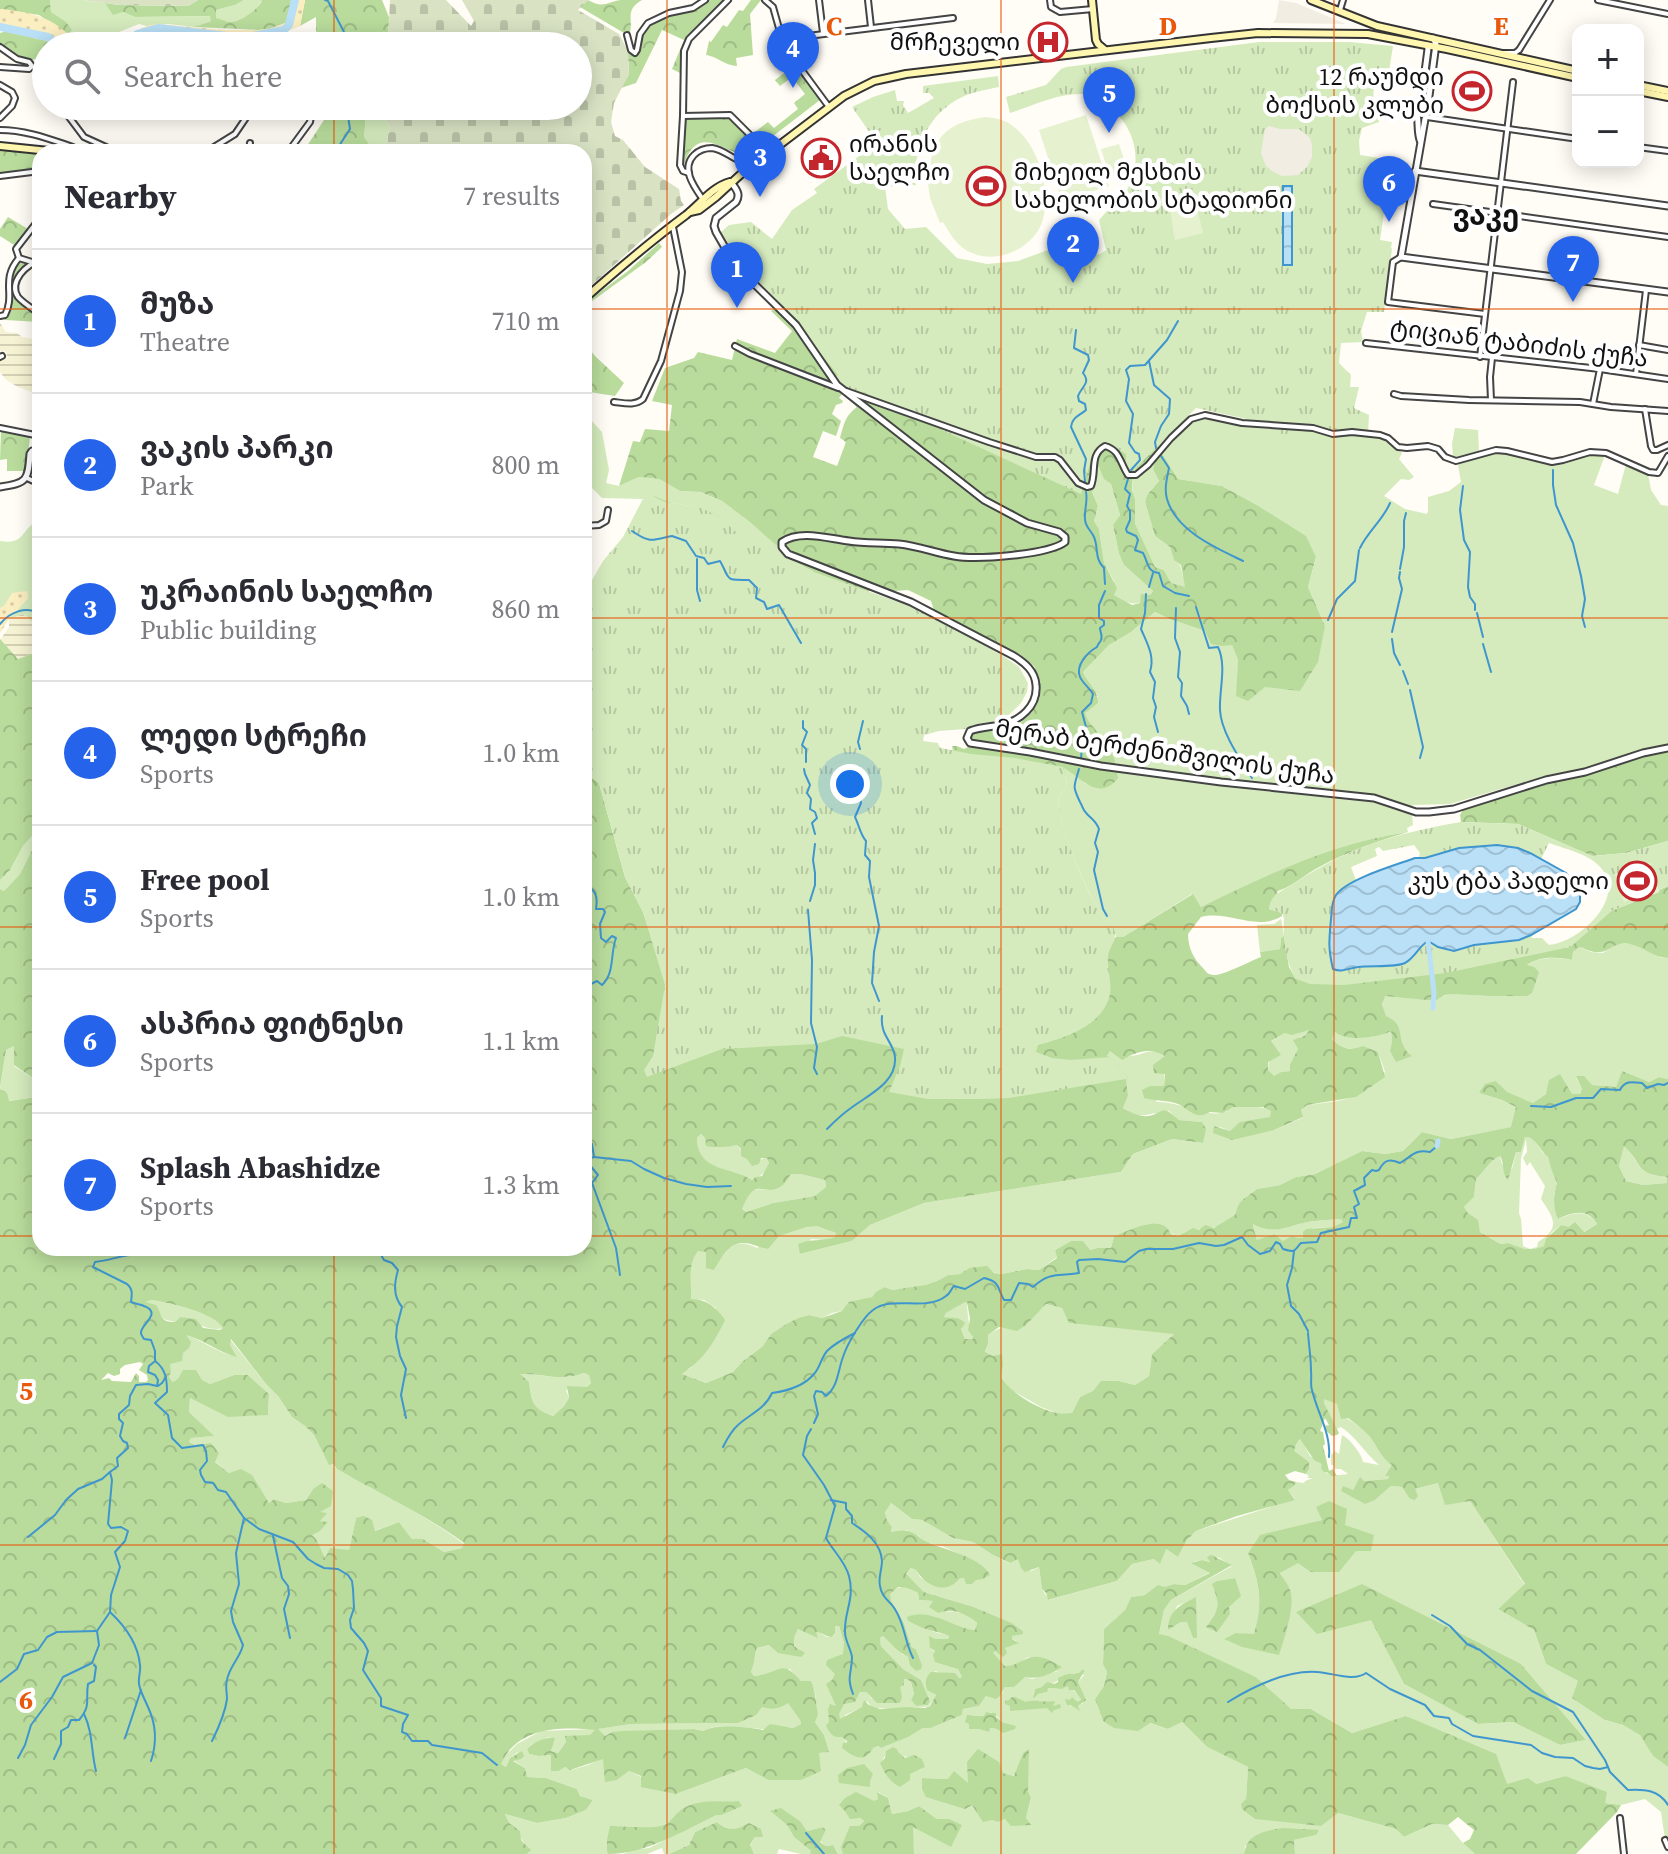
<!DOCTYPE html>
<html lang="en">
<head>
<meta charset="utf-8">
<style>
  :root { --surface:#fff; --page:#f2f2f3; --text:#2b2b33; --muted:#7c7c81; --line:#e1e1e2; --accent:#2563eb }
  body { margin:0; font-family:"Source Serif 4","Noto Sans Georgian",serif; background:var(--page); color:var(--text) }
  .controls { position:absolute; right:24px; top:24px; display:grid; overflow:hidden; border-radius:16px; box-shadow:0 4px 20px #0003 }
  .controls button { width:72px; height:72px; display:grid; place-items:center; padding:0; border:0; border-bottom:2px solid var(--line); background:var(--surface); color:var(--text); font:40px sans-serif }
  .you { position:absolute; left:850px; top:784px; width:28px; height:28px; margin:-20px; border:6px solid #fff; border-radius:50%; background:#1a73e8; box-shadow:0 0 0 12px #1a73e833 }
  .badge { display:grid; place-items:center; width:52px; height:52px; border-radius:50%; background:var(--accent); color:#fff; font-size:26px; font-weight:700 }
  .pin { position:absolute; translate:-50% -66px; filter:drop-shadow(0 2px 4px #0008) }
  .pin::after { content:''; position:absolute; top:42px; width:28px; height:24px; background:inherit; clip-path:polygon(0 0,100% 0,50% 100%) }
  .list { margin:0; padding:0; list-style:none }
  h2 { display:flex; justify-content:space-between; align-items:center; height:104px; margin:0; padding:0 32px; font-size:34px }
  h2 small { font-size:26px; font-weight:400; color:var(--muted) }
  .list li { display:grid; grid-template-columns:52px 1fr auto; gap:24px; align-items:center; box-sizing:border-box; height:144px; padding:0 32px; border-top:2px solid var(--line) }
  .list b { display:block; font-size:30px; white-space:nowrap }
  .list p { margin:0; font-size:26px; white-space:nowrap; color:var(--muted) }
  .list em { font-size:26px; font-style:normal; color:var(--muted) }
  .icon { flex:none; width:44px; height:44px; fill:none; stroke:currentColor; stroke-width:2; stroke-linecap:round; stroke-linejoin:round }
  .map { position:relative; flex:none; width:1668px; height:1854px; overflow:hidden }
  .search { position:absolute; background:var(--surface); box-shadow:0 4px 20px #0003; left:32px; top:32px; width:560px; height:88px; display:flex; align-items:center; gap:20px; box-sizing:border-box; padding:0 28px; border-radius:44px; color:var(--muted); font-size:30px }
  .panel { position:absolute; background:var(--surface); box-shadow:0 4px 20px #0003; left:32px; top:144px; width:560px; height:1112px; border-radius:24px }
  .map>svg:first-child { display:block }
  .farmland { fill:url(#farmland-rules) }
  .grass { fill:#d5ebbd; fill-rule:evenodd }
  .forest { fill:url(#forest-crowns); fill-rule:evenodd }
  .sand { fill:url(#sand-dots) }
  .cemetery { fill:url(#cemetery-stones) }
  .park { fill:url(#park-tufts); fill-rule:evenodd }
  .pitch { fill:#e6f2cf }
  .plaza { fill:#f1ede2 }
  .water { fill:url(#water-waves); stroke:#3f96cf; stroke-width:2 }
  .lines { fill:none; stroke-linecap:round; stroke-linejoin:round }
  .stream { stroke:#3f96cf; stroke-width:2 }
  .canal { stroke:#b9e0f7; stroke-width:5 }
  .river { stroke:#b9e0f7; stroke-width:8 }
  .minor-casing { stroke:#444; stroke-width:8 }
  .tertiary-casing { stroke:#444; stroke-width:9 }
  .secondary-casing { stroke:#333; stroke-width:10 }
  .minor { stroke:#fff; stroke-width:4 }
  .tertiary { stroke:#fff; stroke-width:5 }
  .secondary { stroke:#fff6b0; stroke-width:6 }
  .grid { fill:none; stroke:#e8590c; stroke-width:2; stroke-opacity:0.55 }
  .labels { text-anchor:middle; stroke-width:8; stroke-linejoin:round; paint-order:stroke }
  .poi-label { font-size:24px; fill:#111; stroke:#fff; text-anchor:end }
  .street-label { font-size:24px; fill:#111; stroke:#fff }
  .quarter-label { font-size:28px; font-weight:bold; fill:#111; stroke:#fff }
  .grid-label { font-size:26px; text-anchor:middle; font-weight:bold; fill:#e8590c; stroke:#fff; stroke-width:8; stroke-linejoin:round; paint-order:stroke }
</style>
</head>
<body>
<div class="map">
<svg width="1668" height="1854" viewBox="0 0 1668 1854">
  <defs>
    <pattern id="farmland-rules" width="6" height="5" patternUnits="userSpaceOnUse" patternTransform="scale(2)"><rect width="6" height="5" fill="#f6f3d4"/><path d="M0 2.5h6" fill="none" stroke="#d2cfb5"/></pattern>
    <pattern id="forest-crowns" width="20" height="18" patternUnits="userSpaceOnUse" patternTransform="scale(2)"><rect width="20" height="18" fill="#b9dc9c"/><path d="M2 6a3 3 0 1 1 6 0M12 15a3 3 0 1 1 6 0" fill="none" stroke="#9ebc85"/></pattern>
    <pattern id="sand-dots" width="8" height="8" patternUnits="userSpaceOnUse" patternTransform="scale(2)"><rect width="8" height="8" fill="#fbeec1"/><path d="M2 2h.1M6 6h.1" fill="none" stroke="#d6cba5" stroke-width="1.8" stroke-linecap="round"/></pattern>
    <pattern id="cemetery-stones" width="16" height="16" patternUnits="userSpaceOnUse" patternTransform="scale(2)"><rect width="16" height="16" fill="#d9e3c4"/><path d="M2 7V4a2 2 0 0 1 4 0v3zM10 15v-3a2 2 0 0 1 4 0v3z" fill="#b9c2a7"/></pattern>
    <pattern id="park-tufts" width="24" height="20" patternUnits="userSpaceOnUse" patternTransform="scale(2)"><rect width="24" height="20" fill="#d5ebbd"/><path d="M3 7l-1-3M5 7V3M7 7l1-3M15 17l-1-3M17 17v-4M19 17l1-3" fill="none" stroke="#b6c8a1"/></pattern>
    <pattern id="water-waves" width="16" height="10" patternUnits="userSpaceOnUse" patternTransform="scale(2)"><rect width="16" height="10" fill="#b9e0f7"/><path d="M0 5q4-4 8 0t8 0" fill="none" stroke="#9ebfd3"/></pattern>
  </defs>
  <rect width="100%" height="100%" fill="#fffdf5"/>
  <!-- farmland -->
  <g class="farmland">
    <path d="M0,323L6,332L17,333L22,337L40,340V395L18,387L6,380L0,372V360L8,358L5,351H0Z"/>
    <path d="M23,614L35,625L40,636V651L18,659L0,640L9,627V619Z"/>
  </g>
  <!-- grass -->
  <g class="grass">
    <path d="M50,0H83L105,3L113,14L123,12L135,17L211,16V21L194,27L168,24L147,26L139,24L119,32L116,37L112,38V42H75L69,35L72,30L51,12Z"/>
    <path d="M244,0H262C258,10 241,22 229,22C228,22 217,19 216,18V10L235,5Z"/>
    <path d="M367,106H379L382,116L390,126L385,147L392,152H374L364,138Z"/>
    <path d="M1186,416L1275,421L1293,426L1352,432L1388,441L1402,453L1399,459L1414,477L1409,480L1401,479L1384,496L1405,509L1427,514L1428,511V497L1449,491L1461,482L1458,465L1462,461L1493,453H1502L1549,464L1567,462L1581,456L1605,455L1594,485L1618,494L1626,464L1648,474L1651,490L1661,505L1668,506V745L1650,748L1586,768L1545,776L1450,804L1413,805L1410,814L1412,815L1413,825L1407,828L1408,832C1335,842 1268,877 1201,907L1192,894L1123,937H1116C1114,923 1100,912 1093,900C1077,869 1063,834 1058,800L1067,785L1063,767L1080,777L1086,784L1113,752L1088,720L1084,713L1098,697C1094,687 1087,682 1083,672L1109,645L1131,632L1155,612L1170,619L1205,631L1232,645L1238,660L1237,695L1325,626L1308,587L1316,558L1306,537L1257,505L1222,486L1178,479L1157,445Z"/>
    <path d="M590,419L602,432L609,470L606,483L619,486L639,477L659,479L680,491L699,492L722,501L751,523L777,545L780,551L784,555L799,562L798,564L777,567L698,507L643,499L602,498L584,480V458Z"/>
    <path d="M1455,428L1478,430L1479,451L1453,458L1452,444Z"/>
    <path d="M1155,462L1156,463L1153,469L1159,481L1147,495L1145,502L1155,536L1170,547L1174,559L1180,565L1186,588L1171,583L1164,570L1155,567L1134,524L1132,479L1142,474Z"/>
    <path d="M1096,467H1099L1111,484L1120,515L1113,525L1119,554L1124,565L1153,591C1140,608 1131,606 1114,595V581L1104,563L1099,529L1094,521L1098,506L1092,492L1096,485Z"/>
    <path d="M40,520V636L35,625L24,614L9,619L28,598L12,594L4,607L0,608V541C27,545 19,529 40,520Z"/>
    <path d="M40,827V840L35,844L20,874L4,891L0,889V880L10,870L23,846Z"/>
    <path d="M1281,919L1284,936L1281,938L1280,949L1260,952L1257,925L1274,924Z"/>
    <path d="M1619,943L1633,944L1662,958H1668V1079L1659,1077L1649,1082L1622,1072L1616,1087L1591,1085L1576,1077L1582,1089L1580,1094H1546L1533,1103L1506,1092L1496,1081L1479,1093L1502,1100L1517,1107L1512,1127L1451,1139L1422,1132L1403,1151L1385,1154L1362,1151L1315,1174L1296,1177L1280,1185L1257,1189L1241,1201L1236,1215L1218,1227L1187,1231L1178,1236L1148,1224L1114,1236L1111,1248H1097L1089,1250L1083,1241H1071L1055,1250L1057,1257L1039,1270L1027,1269L1002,1274L969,1268L960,1274L948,1275L937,1281L926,1286L892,1290L885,1287L872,1297L842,1311L832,1313L822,1318L809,1315L798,1318L786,1324L771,1334L763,1346L742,1362L733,1372L706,1383L682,1374L692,1367L716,1308L704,1300L691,1299C692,1282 687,1265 698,1250L722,1257C734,1242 740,1240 757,1248C774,1238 798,1223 818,1226C824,1227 830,1231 836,1233V1237L825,1240L811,1239L800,1254L852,1241L870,1225L924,1203L1121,1172L1133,1154L1172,1139L1203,1143L1202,1122L1179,1120L1169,1111L1139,1116L1123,1108L1128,1096L1107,1056L1110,1051C1116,1053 1125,1057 1131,1056C1148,1054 1148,1047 1165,1056L1164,1086H1150L1157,1102C1177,1101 1203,1116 1221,1113C1231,1112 1223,1110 1233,1107C1241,1104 1263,1107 1272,1110L1270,1117L1230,1131L1220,1127L1214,1133L1274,1130L1302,1118L1301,1110L1307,1105C1345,1100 1357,1102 1385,1072L1378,1052L1339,1047L1332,1039L1335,1032C1353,1039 1374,1040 1391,1030L1392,1041L1390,1051L1411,1055C1394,1042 1408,1025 1386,1017L1382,1004L1384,996L1439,998C1454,990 1471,996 1486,996C1500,996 1514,996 1527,996L1526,966C1539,956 1557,957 1572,960L1573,952L1580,947L1591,952L1603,953Z"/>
    <path d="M1310,1029L1306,1035L1299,1037L1298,1049L1290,1064V1071L1281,1072L1274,1077L1268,1070L1270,1042L1285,1033Z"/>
    <path d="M14,1046V1066L40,1083L36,1097L8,1101L0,1089L6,1050Z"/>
    <path d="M701,1134L705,1138V1142L733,1146L737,1145L751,1163L767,1157L769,1163C765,1173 762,1176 752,1180C732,1166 698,1174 697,1138Z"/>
    <path d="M1525,1136L1534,1140L1543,1153L1548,1157L1557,1183L1554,1195L1559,1219C1573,1212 1587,1209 1597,1224L1583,1232L1561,1225L1552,1232L1544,1246L1535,1250H1524L1508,1243L1501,1244L1497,1242L1480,1232L1477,1220L1468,1213L1464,1207L1474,1197L1476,1179C1485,1171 1489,1161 1500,1156L1502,1164L1512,1169L1516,1152H1521ZM1526,1139L1527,1152L1523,1158L1527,1166L1530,1162L1545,1186L1541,1199C1553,1217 1562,1228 1538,1242L1537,1247L1530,1249L1523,1246L1521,1219L1519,1213L1521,1159Z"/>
    <path d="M1624,1145C1643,1165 1634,1174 1667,1177V1183L1643,1185L1626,1181L1619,1166Z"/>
    <path d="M791,1174H800L825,1180L826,1188L815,1196L773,1203L746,1212L741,1208C749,1192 750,1187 769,1190Z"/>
    <path d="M1340,1219L1343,1222L1334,1227L1313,1228L1303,1238L1283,1241L1273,1234L1260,1241L1257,1240L1253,1226V1223C1278,1237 1291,1223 1315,1221C1323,1220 1332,1220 1340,1219Z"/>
    <path d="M152,1300C170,1303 215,1313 224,1328C207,1332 196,1322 180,1317L175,1322L163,1319L144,1302Z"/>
    <path d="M965,1301L967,1302C967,1310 969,1330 973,1337V1339H965L961,1329L952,1318H943L946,1313Z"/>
    <path d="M1046,1304L1062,1308L1070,1323L1175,1333L1152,1354L1149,1376L1135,1385L1119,1381L1080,1397L1072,1413L1059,1414L1041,1407L1006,1387L1001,1377L1003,1366L993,1356L985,1353L988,1344V1335C1004,1324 1035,1319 1046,1304Z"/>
    <path d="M184,1334C202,1340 217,1353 236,1356L230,1345L229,1338L266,1384L278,1396L292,1417L305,1426L314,1435L329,1464H332L337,1469C379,1494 425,1514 464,1544L462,1548L444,1552L423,1539H412L399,1522L374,1531L356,1518L349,1550L325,1558L317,1540L311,1535L326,1522L319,1521L326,1513H319L313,1489L306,1500L286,1503L274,1499L269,1503L241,1470L229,1473L195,1445L189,1442L191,1438L213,1436L189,1412L190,1398L228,1416L268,1415L269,1394L248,1375H234L210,1384C200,1379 183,1376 173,1382L169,1377L171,1372L169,1364L183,1353Z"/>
    <path d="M584,1373L590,1375L591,1383L587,1387L566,1390L569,1398L564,1406L553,1416C532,1408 532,1403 529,1382L518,1374C543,1373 559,1382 584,1373Z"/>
    <path d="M1324,1398L1338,1404L1340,1415C1352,1420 1363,1429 1372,1439C1380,1450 1381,1457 1393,1465L1388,1479L1364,1481L1360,1478L1353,1490H1341L1375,1500L1391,1486L1402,1487L1409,1498L1415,1489L1438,1483L1470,1501L1525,1585L1498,1609L1534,1630L1546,1664L1578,1681L1605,1720L1623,1725L1641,1735L1653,1756L1668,1767V1842L1665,1839L1661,1812L1645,1799L1621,1805L1605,1803L1565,1776L1536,1784H1506L1407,1716L1352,1733L1311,1709L1291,1710L1256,1677L1159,1634L1164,1610L1171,1600L1232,1566L1218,1557L1212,1562L1202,1560L1193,1562L1211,1572L1185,1585L1174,1584L1145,1595L1131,1597L1125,1610L1104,1629L1103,1663L1107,1672L1104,1686L1095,1699L1103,1721L1149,1723L1168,1729L1182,1722L1207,1747L1248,1767L1246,1800L1338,1813L1396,1829L1404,1837L1432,1824L1448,1825L1463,1843L1475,1854H1295L1294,1840L1316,1835L1245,1846L1244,1854H914L912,1826L949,1819H937L919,1806L908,1811L892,1814L888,1798L878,1792V1799L860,1818L864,1821L859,1826L843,1854H838L833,1845L826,1846L820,1841L826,1830L823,1827L807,1831L801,1822L770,1811L787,1825L794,1837L812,1852L810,1854H801L779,1849L777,1854H754L750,1846L755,1837C742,1832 727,1830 717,1822L695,1832L689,1845L669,1854H664L662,1848L647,1854H624L631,1850L649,1848L717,1815H722L741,1806L739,1801L708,1802L679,1811L675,1819L607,1852L608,1854H527L530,1850L509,1824L505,1814L537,1823L566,1818L586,1810L593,1800L580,1796L577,1789L546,1778L526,1777L525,1768L513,1760L518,1752L510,1758L506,1767L501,1764L503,1758L517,1744L541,1731L596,1729L631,1724L738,1723L762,1707L789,1703L800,1720L801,1724L793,1728C781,1725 773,1730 761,1729C742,1728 720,1722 703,1731L694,1729L612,1732L605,1736L566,1737V1742L558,1753L551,1751L552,1746L549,1737L531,1745L527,1749L529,1754L539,1756L551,1755V1770L559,1771L565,1767L571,1770L588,1765L603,1758L617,1780L629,1771L676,1794L746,1768L768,1780L819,1753L828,1752L824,1735L815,1722C817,1710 817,1692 811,1681H801L790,1669C778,1670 766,1675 754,1676L751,1672C755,1664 754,1656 757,1648L769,1645L801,1650L794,1646L793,1637L798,1629L819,1632L827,1637H832L835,1633V1626H839L844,1643L855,1702L860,1692H866L872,1699L900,1692V1686L904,1679H907L911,1682L914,1695L911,1700L916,1706L928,1705L930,1701L921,1680L903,1669L881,1646L880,1638L883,1636L893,1644L903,1655L916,1650L911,1646L904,1623L891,1600L889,1594C899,1584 907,1586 918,1593L919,1600L934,1601L943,1611L965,1613L977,1623L975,1630L962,1628L933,1616L908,1621C917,1626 928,1630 938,1633C942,1634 946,1634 949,1636L948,1639L930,1640V1648L958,1669L962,1677L959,1678L935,1671L932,1693L936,1695C935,1697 930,1705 929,1706C926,1708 882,1709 877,1708C870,1706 871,1706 867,1701L863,1707L845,1715L843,1737L847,1743L872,1748L878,1746L881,1748L907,1737L923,1728H931L962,1715L963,1709L979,1706L986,1696L1002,1694L1005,1687L1025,1677L1032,1679L1058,1671L1028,1657L1015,1666H1005L992,1654L995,1650L1003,1656L1005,1648L1017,1641L1012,1639V1636L1023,1631L1012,1623L974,1607L924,1592L906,1575L911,1568L916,1570L920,1577L933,1585L964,1578L968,1558L942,1546L924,1542L919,1536L907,1530L891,1533L892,1527L887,1520L885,1511L891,1503L912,1519L922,1520L953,1538L973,1542L993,1555L1009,1563L1018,1558L1031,1571L1039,1567L1042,1589L1049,1600L1117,1581L1132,1564L1154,1559L1166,1549L1178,1557L1187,1540L1196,1531L1295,1499L1288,1490L1294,1486L1296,1482L1304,1483L1305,1481L1313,1478H1307L1309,1476L1306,1474L1309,1469L1308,1462L1293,1451L1296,1443L1301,1439L1310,1456L1323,1464L1326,1472L1331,1476L1348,1474L1341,1469H1335L1334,1465H1331V1455L1335,1451L1339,1454L1342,1435C1349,1438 1362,1454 1363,1462L1379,1465C1366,1454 1355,1436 1341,1427L1336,1429L1324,1403ZM1322,1520L1298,1562L1280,1573C1297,1600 1290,1598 1288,1627L1242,1647L1236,1633L1254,1635C1263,1600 1260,1586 1248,1553L1260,1536ZM1235,1578L1229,1607L1217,1613V1581ZM1196,1598L1193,1638L1188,1622H1181L1168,1630L1177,1606ZM1371,1619L1521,1664L1586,1740L1560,1745L1513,1722L1478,1724L1404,1684ZM1074,1673L1084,1675L1078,1682L1083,1696V1703L1078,1706L1079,1710L1069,1705L1075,1699L1078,1703L1081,1698L1068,1685L1062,1689L1047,1688L1046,1692L1033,1695L1035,1689C1044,1687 1057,1684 1062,1676ZM986,1712H992L1004,1723L997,1729L989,1728V1732L969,1724L971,1715L985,1716ZM1023,1753L1028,1791L1031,1799L1026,1818L993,1820L972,1805L922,1778L948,1779L969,1784L1002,1773L1015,1776ZM886,1754L922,1759V1769L913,1771L910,1774L881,1763Z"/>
  </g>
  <!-- forest -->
  <g class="forest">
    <path d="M0,0H50L51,12L66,22L72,30L69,35L39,15L0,9Z"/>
    <path d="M198,0H244L235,5L216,10V18C217,18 228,22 229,22C241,22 257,10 262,1L260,0H294L292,15L288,22L272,28L259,30L194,27L211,21L210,16L135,17L123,12L113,15L105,3L119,5L188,6Z"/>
    <path d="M305,0H382L389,17L388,46H335L336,37L316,35V17L300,26Z"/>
    <path d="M588,0C604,9 606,2 621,0C628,0 636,0 642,0C623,11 635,20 629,36L580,7Z"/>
    <path d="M706,0H727L690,38L682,56V74L672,69L684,40L662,30L636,83L621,88L629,74L628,51L634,55L639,53C642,46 641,35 646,28C655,17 692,7 706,0Z"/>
    <path d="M751,0H761L750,14L753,55L736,58L737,66C723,65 721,58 706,55L709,41L711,42L723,25L727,27L739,10L743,11Z"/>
    <path d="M10,30L37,39L48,40L52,43L50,46H46V51C42,53 40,58 36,59C26,63 7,50 0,44V33Z"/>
    <path d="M157,33C173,33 186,39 202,41C227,44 256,41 279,34L281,40L294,44L292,46H138L146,35Z"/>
    <path d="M796,64L820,100L760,146L751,135L768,122L774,128L798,109L794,103L805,94L792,77L780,86L775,80Z"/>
    <path d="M113,106H250L248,109H216L215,117L128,112Z"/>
    <path d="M328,106H367L364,137L374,152H303L324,120Z"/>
    <path d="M731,118L757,146L755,153C733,165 700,115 684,165L682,164L683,145L685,141V119Z"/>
    <path d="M0,149L40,152V169L0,175Z"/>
    <path d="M8,217L28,229L16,245H14L0,236V229Z"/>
    <path d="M659,243L662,247L646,262L584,307V304L628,271Z"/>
    <path d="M25,262L26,267C12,274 15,284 17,298L40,314V322L5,320L3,318C18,306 8,300 8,285C9,278 13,271 16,264Z"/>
    <path d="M781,305L1091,454L1099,443L1157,445L1178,479L1222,486L1257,505L1306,536L1316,557L1308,587L1325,626L1318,662L1300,691L1265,687L1248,701L1236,696L1238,660L1232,645L1222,646L1211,644L1205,631L1170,619L1155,612L1131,632L1109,645L1083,672C1088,684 1098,689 1098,703L1085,713L1088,720L1113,752L1118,778C1099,802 1083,779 1064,768L1065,778L953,752L952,746H957L964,749L968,747L1060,760L1058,754L990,744L975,741L971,738L972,734L987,730L1008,729L1020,723L1031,713L1040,697L1038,676L1034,666L1021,655L934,610L931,601L908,590L894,591L804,558L788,548L776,545L751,523L722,501L700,492L680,491L659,479L639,477L619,486L633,441L640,442L645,429L669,431L672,405L652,401L665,368L694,358L698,352L732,360L737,339L775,353L792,331L771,311ZM842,394L857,407C845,416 844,424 840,438L846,442L837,466L813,457L823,431L836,436L841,421L832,414L836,405L842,403L843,401L839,398ZM1155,462L1153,469L1159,481L1147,495L1145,502L1155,536L1170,547L1174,560L1181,565L1185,587L1171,583L1164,570L1155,567L1135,524V500L1132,490V480L1142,474ZM1099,467L1104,479L1111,484L1120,515L1113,525L1119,554L1124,565L1153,591L1150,595L1141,594L1140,603L1132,605L1114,595L1117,588L1104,563L1099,529L1094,521L1098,506L1092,492L1096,485V468Z"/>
    <path d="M584,343L596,357L624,383L615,396L589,392L584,375Z"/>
    <path d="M1,431L30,437L26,471H7V459L0,460Z"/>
    <path d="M654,496L676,505L698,507L723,518L734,543L814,572L797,563L799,562L870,588L869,592L903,737L956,802L1114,939L1116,937H1123L1193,894L1201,907C1267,875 1335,842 1408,832C1378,841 1349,851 1321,866C1306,873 1294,886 1278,891L1269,909L1282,913V916C1256,932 1229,910 1201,917L1188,934C1188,948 1194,959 1202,967C1207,972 1206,974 1213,975C1223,976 1250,961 1261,957L1260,952L1280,949L1281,938L1284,936L1289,967L1296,979L1570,947L1611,911L1659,892V890L1668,886V958C1654,958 1644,947 1630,944C1615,940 1611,952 1599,952C1592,953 1586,949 1580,947L1573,952L1572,960C1557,957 1541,956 1527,965L1534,967L1539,972L1532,993L1527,996H1488L1454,994L1445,995L1436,1000H1427L1385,996L1382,1004L1386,1016C1409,1026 1393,1041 1412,1056L1396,1062L1390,1051L1392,1041L1391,1031C1377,1038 1348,1042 1335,1032L1332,1039C1341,1049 1350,1051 1363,1046L1378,1052L1385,1077L1356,1097L1307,1105L1301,1110L1303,1117L1274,1130L1232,1140L1213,1133L1214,1126L1230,1131L1240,1122L1270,1117L1271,1111L1263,1107H1233L1223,1113L1210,1112C1205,1114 1203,1116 1197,1115C1190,1113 1185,1107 1178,1104C1167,1100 1156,1101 1144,1098L1142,1090L1150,1086H1164L1165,1074L1154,1073L1153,1065L1165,1056C1149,1047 1138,1051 1122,1060L1110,1051L1107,1056L1110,1057L1128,1077L1126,1080L1128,1096L1123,1108C1129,1111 1136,1115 1142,1116C1163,1118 1158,1100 1179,1120L1202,1122L1206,1129L1203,1143L1172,1139L1133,1154L1121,1172L924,1203L870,1225L852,1241L800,1254L798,1244C812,1238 821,1242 835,1237L836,1233L817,1226L806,1227L779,1236L768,1249C760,1248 750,1242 742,1243C729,1243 720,1260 714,1270L706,1268V1252L698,1251C687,1265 692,1282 691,1299C707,1299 716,1307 725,1320C714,1343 704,1359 682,1374L706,1383L733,1372L742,1362L763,1346L771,1334L786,1324L798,1318L809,1315L822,1318L842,1311L849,1302L872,1297L876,1292L885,1287L892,1290L926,1285L937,1281L948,1275L960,1274L969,1268L987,1266L994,1273L1002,1274L1027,1269L1039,1270L1057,1258L1055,1250L1071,1241H1083L1090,1250L1097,1248H1111L1114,1236C1131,1231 1161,1212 1171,1234L1178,1236L1193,1228L1199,1230L1205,1225L1214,1228L1235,1215L1238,1206L1241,1201L1257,1189L1280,1185L1296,1177L1315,1174L1362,1151L1385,1154L1403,1151L1422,1132L1451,1139L1511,1127L1516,1107L1502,1100L1479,1093L1485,1084L1496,1081L1507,1092L1533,1103L1546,1094L1549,1080L1560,1074L1572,1094H1580L1582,1089L1576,1076H1584L1592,1085L1616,1087L1622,1071L1649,1082L1659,1077L1668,1079V1767L1653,1756L1640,1735L1623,1725L1605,1720L1572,1698L1578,1681L1546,1664L1534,1630L1498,1609L1525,1584L1470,1501L1445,1505L1438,1483L1415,1489L1418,1496L1415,1500L1409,1498L1402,1487L1391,1486L1375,1500L1365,1504L1341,1491L1343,1486L1353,1490L1360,1477L1364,1481L1388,1479L1389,1476H1385L1392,1465C1381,1458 1378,1447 1370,1437C1364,1430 1356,1424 1348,1418L1341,1419L1337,1404L1324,1399V1403L1339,1433L1337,1435L1332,1436L1324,1429V1426L1329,1425L1325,1418L1320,1431L1323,1432L1325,1444L1323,1446L1329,1471L1333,1469L1337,1476H1331L1327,1472H1324L1321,1468L1322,1464L1314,1460L1300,1439L1296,1444L1294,1451L1309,1462V1469L1306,1474L1295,1471L1285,1475L1289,1480L1296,1482L1294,1486L1288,1490L1295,1500L1237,1516L1196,1531L1187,1540L1178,1557L1166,1549L1160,1564L1154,1559L1132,1564L1117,1581L1048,1600L1046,1593L1042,1589L1039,1567L1025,1572L1021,1568L1018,1559L1010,1563L993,1555L973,1542L953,1538L922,1520L912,1519L891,1503L885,1512L887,1520L892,1527L891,1532C898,1531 905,1529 911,1532C918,1534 921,1540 927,1542C945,1550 981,1557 990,1575L983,1579L976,1580L972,1584H966L964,1578L959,1579C945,1596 925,1585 916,1570L911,1568L906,1574L924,1592L974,1607L1012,1623L1023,1631V1634L1012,1636V1639L1019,1643L1005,1648L1007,1653L1003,1657L995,1651L993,1653L1005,1666C1014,1666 1016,1663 1024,1660C1038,1652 1050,1660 1062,1667C1053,1674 1036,1680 1025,1677L1014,1687H1005L1000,1696L996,1699L986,1696L979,1706L963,1709L962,1715L931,1728H923L908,1737L881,1748L878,1746L873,1748C864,1764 854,1757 842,1748L843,1743H847V1741L842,1737C833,1738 830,1734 826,1726L829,1722L828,1709L830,1704L836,1706L826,1684L832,1680L835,1674L826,1665L827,1660L843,1654L844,1643L839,1626H835V1633L832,1637C826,1637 822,1632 816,1632L818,1638L798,1629L794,1637V1646L805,1653L801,1657L778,1653L769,1645L757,1648C754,1656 755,1664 751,1672L754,1676C780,1674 781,1657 801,1681H811C815,1687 816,1705 818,1714L815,1722L824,1735L829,1752L819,1753L821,1771L801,1780H768L746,1768L676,1794L641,1787V1776L629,1771L617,1780L605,1782L603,1759L570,1770L565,1767L559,1771H551V1755L539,1756L529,1754L527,1749C534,1742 545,1737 555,1738L551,1751L558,1753L566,1742L565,1736L590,1735L595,1730C561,1726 517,1727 501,1764L506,1767L510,1758L522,1751L524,1756L521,1759L513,1761L525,1768L527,1777L546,1778L577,1789L580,1796L593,1800L586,1810L566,1818L537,1823L505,1814L509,1823L520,1831L521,1840L531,1850L527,1854H0V1089L7,1093L9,1101L36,1097L40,1086V1248H65L57,1251V1254L60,1256L69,1248H419L422,1250L425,1248H584V771L599,783L625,877L643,912L653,942ZM1309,1030L1306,1035L1293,1040L1298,1049L1290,1064V1071L1281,1072L1274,1076L1268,1070V1062L1281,1055L1271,1041L1285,1033L1292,1035ZM701,1134L705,1138L706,1146C712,1148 731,1147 737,1145L741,1149V1156L747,1159L752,1166L759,1164L761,1158H767L769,1163L762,1176L756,1177L752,1180C732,1166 698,1173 697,1138ZM1525,1137C1536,1137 1540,1151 1548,1157L1552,1171L1557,1183C1553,1196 1553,1207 1558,1219C1573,1212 1587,1208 1597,1224L1584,1232L1575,1222L1569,1227L1561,1225L1546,1239L1544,1246L1535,1249H1524L1508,1243L1501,1244L1497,1242L1480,1232L1478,1220L1468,1213L1464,1207L1474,1197L1476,1179C1485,1171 1489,1161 1500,1156C1505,1163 1501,1173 1508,1180L1516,1152H1521ZM1624,1146C1644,1164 1633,1174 1667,1177V1183L1643,1185L1626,1181L1619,1166ZM791,1174H800L825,1180L826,1187L815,1196L773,1203L746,1212L742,1209C757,1172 763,1200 783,1185C786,1182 788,1178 791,1174ZM1340,1219L1343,1222L1333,1227L1306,1229L1303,1232V1238H1297L1292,1236L1283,1241L1274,1234L1257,1240L1253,1226V1224C1278,1237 1291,1223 1315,1221C1323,1220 1331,1220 1340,1219ZM152,1300C170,1303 215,1313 223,1328L220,1330L203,1328L196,1319L180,1317L175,1322C158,1322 163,1315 156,1305L145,1302ZM965,1302H967L970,1319L968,1330L973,1337V1339H965L961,1329L965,1323C957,1315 954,1319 944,1317L946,1313ZM1046,1304L1062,1308L1069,1323L1174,1334L1152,1354L1149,1376L1135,1385L1119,1381H1101L1093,1391L1080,1397L1072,1413C1069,1413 1060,1414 1058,1413C1041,1411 1009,1392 1001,1377L1003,1366L1002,1354L993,1356L985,1352L988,1344V1335L999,1327L1017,1331L1026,1325ZM186,1335C204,1340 218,1352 237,1357L230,1345L231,1339L266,1384L278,1396L292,1417L305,1426L314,1435L329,1465L333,1464L337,1469C379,1494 425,1514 464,1543L462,1548L444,1552L423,1539H412L399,1522L375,1531L372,1520L364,1516L356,1518L349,1550L330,1548L325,1558L317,1540L312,1535L320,1531L328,1522L320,1521L327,1513L320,1512L331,1506L333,1491L322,1483L313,1489L306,1500L286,1503L274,1499L269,1503L252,1475L241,1469L229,1473L215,1462L219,1453L211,1443L195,1445L189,1442L191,1438L214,1436L189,1412L190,1398L228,1417L268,1415L269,1394L248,1375H234L210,1384L202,1380L196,1370H183L178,1379L173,1382L169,1377L171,1372L170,1364L182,1361L183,1353L189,1348L191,1342ZM140,1362L143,1364L139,1370L147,1375L148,1380L146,1382H139V1376L136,1373L131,1382L112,1381L109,1378L101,1380L108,1373L114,1376L120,1374V1369L125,1365ZM584,1373L589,1375L591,1383L587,1387L567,1386L569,1398L564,1406L553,1416C532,1408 532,1403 529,1382L520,1374C545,1373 558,1382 584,1373ZM898,1587C906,1587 911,1589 918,1593L919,1600L933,1601L929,1607L938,1613C952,1608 966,1613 977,1623L975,1630L968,1629C948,1624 928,1608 907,1617L908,1621C917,1626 927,1630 937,1632C941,1633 945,1634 949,1636L948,1639H935L929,1636L930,1648L935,1651L933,1655L935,1662L958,1669L962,1677L959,1678L955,1673L931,1672C925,1678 925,1682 927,1690L936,1695L930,1706L925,1708L906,1707L880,1709L869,1705L864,1700L862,1707L840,1719L839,1714L844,1704L855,1702L860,1692H866L877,1703H900L902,1697L900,1687L904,1685V1679H907L911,1682L914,1694L911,1700L916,1706L928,1705L930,1701L921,1680L903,1669L881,1646L880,1638L883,1636C890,1642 900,1655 908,1656L910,1665L916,1671L921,1669L922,1665L916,1650L911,1646L904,1623L891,1600L890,1594ZM788,1703L800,1720L801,1724L793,1728L770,1724L763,1730C746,1727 718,1723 703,1731L694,1729L622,1731L612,1732L605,1736L598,1729L631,1724L738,1723L756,1715L762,1707C772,1710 779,1709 788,1703Z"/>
    <path d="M0,639L18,659L40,651V827L23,846L10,870L0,880Z"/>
    <path d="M1668,752V841L1626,853L1592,856L1518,824L1461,822L1460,815L1464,808L1543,784L1590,774L1644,756Z"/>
    <path d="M40,840V1083L14,1065V1046L6,1050L0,1088V889L4,891L20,874L35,844Z"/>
    <path d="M1329,1501L1347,1509L1345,1525L1374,1535L1371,1551H1356L1339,1572H1311L1298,1563L1280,1573C1283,1578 1288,1584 1290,1590C1296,1604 1284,1640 1279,1655L1242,1647L1224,1639L1236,1633L1254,1634C1263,1601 1260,1585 1248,1553L1260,1535L1322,1520L1316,1507Z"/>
    <path d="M1211,1555L1232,1565L1171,1600L1164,1610L1159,1634L1168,1636L1256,1677L1291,1709H1311L1352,1733L1406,1716L1496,1754L1507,1784L1528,1778L1536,1784L1565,1776L1607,1792L1605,1803L1621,1805L1617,1812L1576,1854H1475L1463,1843L1470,1839L1474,1830L1458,1817L1448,1825L1432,1824L1404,1837L1396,1829L1338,1813L1321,1826L1255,1819L1242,1809L1241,1804L1246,1799L1248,1767L1207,1747L1182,1722L1168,1729L1150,1723L1138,1731L1114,1728L1103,1721L1095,1699L1104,1686L1107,1672L1103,1664L1104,1629L1125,1610L1131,1597L1145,1595L1158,1585L1165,1587L1174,1584L1185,1585L1210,1573L1191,1563L1202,1560L1210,1562L1207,1557Z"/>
    <path d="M1235,1578L1241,1596L1229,1607L1230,1614L1217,1632L1206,1627C1220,1610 1220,1604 1212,1584L1217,1581Z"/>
    <path d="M1362,1584L1521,1664L1586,1740L1560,1745L1513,1722L1478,1724L1404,1684L1371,1620L1317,1634L1296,1612Z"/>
    <path d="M1196,1597L1197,1638H1193L1187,1622H1181L1168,1630C1168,1611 1180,1605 1196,1597Z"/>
    <path d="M1082,1670H1085L1078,1682L1086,1700L1078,1706L1080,1711L1070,1705H1067L1065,1699L1070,1700L1072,1697L1078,1702L1081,1699L1074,1690H1069L1068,1686L1062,1689L1048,1688L1047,1692L1038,1694L1034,1698L1033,1697L1035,1689L1042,1687L1047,1682L1054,1684L1058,1682V1678C1066,1673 1071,1674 1079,1673Z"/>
    <path d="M1012,1697H1015L1026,1702C1034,1699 1043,1703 1053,1701L1055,1702L1053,1706L1060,1704L1061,1708L1054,1710L1052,1713L1047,1708L1010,1711V1706L1005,1704V1701L1009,1700Z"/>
    <path d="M986,1712L996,1713V1717L1004,1723L1016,1726L1015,1729L1003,1733L997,1729L990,1728L989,1732L979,1729H969V1724L965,1722L967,1715L984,1716Z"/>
    <path d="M893,1747L897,1749L898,1752L905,1758L914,1755L922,1759L925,1767L910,1774V1780L900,1787C889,1781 885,1774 880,1763L885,1758L886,1751Z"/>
    <path d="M978,1749L999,1762L1003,1773L1014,1776L1023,1753L1029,1749L1028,1791L1031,1798L1026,1818L1031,1825L1011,1826L1005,1819L998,1822L992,1820L983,1822L972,1805L965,1809L926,1797L922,1789V1778L948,1779L954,1771L968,1783L967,1762Z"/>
    <path d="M864,1764L873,1774L870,1781V1787L839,1783L838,1775L847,1768Z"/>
    <path d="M856,1792L874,1801L878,1799L877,1792L888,1798L892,1814L908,1811L919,1806L937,1819H949L962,1825L951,1847L913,1827L914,1854H843L841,1847L850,1826H859L864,1821L860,1818L850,1819L845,1811L839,1805L845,1798Z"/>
    <path d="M739,1801L742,1806L722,1815H717C683,1831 646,1854 608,1854L607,1852V1840L610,1826C623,1826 649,1829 660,1826C673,1823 674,1813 684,1808C699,1799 722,1802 739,1801Z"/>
    <path d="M781,1808L801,1822L807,1831L823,1827L826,1830L820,1842L826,1846L833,1845L838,1854H810L811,1851L794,1837L787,1825L770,1811Z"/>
    <path d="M717,1822C728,1831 736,1831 749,1823L761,1829L763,1837H755L750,1845L754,1854H669L689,1845L695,1832Z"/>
    <path d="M1283,1828L1319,1830L1316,1835L1294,1840L1295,1854H1244C1247,1833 1265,1831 1283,1828Z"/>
  </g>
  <!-- sand -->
  <g class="sand">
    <path d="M294,0H305L300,26C271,40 233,45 201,41C178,38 172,30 146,35L138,46H115L116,37L128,41L132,40C138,28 144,26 157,24L225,30H259L272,28L288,22L292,15Z"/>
    <path d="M0,9C32,12 53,17 75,41L96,39L102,43V46C89,46 68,50 56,45C41,39 16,30 0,29Z"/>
    <path d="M27,591L28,598L9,619L0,633V608L4,606L12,593Z"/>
  </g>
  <!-- cemetery -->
  <g class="cemetery">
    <path d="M83,0H198L188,6L119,5Z"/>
    <path d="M390,0H446L471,26L474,21L462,0H588L578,10L619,34L628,51L629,74L614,103L611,122L615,136L623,140L645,167L679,189L681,201L684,205L671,214L584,292V152H392L385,147L390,126L382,116L379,106H578V46H388Z"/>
  </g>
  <!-- park -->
  <g class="park">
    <path d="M1259,42H1349L1393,46L1388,78H1374L1373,107L1378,115L1379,122L1362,128L1359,141L1360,155L1404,162L1405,170L1403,185L1388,184L1380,240L1392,242L1391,248L1392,249L1384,312H1367L1361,331L1363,342L1341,343L1339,363L1351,375L1350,387H1359L1354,408L1369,415L1368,433L1352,432L1345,436L1332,435L1315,429L1293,427V446H1284L1280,431L1274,425L1196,408L1132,472L1126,470V454L1109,444L1094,450L1081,494L872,398L865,392L833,391L827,381L838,375L782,305L740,263L720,233L729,225L751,222L772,239L792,210L817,193L814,189L877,143L852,107L873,97L895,90L897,101H904L903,105L908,113L934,98L929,93H923V86L998,76L999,87C989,89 978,91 969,94C931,108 912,147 916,185L885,187L888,209L905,229L926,227L957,258L987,264L1018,261L1056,247L1073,243L1074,256L1100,254L1106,250L1099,220L1118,199L1122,200C1127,190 1134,178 1135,166C1139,139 1122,112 1099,100C1093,98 1088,94 1082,94C1058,93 1032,106 1010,113L1006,97L1046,85L1061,69L1066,67Z"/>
    <path d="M646,493L665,502L698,507L723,518L733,530L814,572L915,608L1002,655L1019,667L1028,683L1027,692L1021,703L1010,714L993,722L981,723L965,729L939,731L924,735L923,741L938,743L939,746L941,748L971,754L1015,758L1063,767L1067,785L1058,800C1063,832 1079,876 1095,903C1101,912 1115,924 1115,934C1116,942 1108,949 1108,957C1107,969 1112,982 1110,994C1103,1026 1065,1038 1038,1045L1036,1052L1052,1058L1070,1060L1110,1057L1128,1077L1126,1079L1009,1098L982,1099H928L889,1092L900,1066L904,1049L842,1036L816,1044L722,1049L647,1077L644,1070L653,1056L665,985L643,912L625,877L599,783L584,771V590L588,587L603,561L623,537Z"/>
    <path d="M1461,822L1518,824L1592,856L1626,853L1668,841V886L1660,889V891L1611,911L1570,947L1446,973L1344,985L1310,984L1296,979C1285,960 1283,940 1284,918L1282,913L1269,909C1271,893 1281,892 1293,884C1348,847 1397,833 1461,822ZM1549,843C1565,849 1590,854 1601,868C1627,899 1579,942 1549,945L1542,938H1532L1531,935L1576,909C1583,896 1578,882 1566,873C1558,867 1549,865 1541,859ZM1414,845L1420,853L1419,857L1356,880L1351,867L1377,856L1375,849L1379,847L1383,851Z"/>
  </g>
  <!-- pitch -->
  <g class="pitch">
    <path d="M1086,115L1109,186L1062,201L1039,130Z"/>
    <path d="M986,117C994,118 1003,119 1010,124C1038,142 1051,188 1043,219C1036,247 998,265 972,253C958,248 950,234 943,222L940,223L930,198L928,183L930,182C928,141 945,122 986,117Z"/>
    <path d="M1119,144L1128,172L1110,177L1101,149Z"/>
    <path d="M1208,192L1211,201L1202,204V206L1197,209L1203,233L1175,240C1172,228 1172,218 1170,206Z"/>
    <path d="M1650,863L1659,891L1649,894L1647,892V895L1640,897L1639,895V897L1632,899L1631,897L1630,900L1624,902L1615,874L1622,872L1624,874V871L1630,869L1632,872V869L1638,867L1640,869V866Z"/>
  </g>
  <!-- plaza -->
  <g class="plaza">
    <path d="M1279,0L1296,3L1346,24L1273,23L1276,18Z"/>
    <path d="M1269,126L1280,129H1299L1310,138L1312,145V157L1307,167L1298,175L1282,176L1272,171L1266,166L1261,153L1265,129Z"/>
  </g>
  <!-- water -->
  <g class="water">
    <rect x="1283" y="186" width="9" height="79"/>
    <path d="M1497,845L1518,848L1530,853L1566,873L1574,882L1580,896V902L1576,909L1531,935L1519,940L1474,945L1454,951L1438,947L1428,941C1418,947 1415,958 1405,963C1394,968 1371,965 1358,967C1348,968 1343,973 1333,969C1328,948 1329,941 1331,919C1332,911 1331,903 1336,895C1347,879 1396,865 1415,858H1425L1459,848Z"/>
  </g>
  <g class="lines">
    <!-- stream -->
    <g class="stream">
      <path d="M325,0L328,1L344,32L346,46"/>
      <path d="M335,152L350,129L348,116L349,106"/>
      <path d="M1076,330L1074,348L1088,355L1089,360L1083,373C1091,383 1082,386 1078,396L1079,401L1085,404L1086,410C1079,416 1072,417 1071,427L1086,459L1084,471L1085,482"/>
      <path d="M1149,361L1154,385L1170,399L1169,414L1161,426L1155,442L1156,448"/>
      <path d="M1161,456L1169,468C1167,478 1164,489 1167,499C1176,531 1216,548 1243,561"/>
      <path d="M1131,470L1140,460L1139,454L1135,452L1129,443L1133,414L1126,401L1129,379L1126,370L1130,366L1145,365L1167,340L1178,321"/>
      <path d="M1553,470V485L1556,505L1573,543L1581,576L1585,599L1582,616L1585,627"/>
      <path d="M1128,479L1125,489L1130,494L1127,506L1130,511V520L1126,529L1127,532L1136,536L1138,540L1135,550L1143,553C1148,562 1147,572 1159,573L1163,586L1175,593L1189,596"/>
      <path d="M1463,486L1460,510L1464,540L1470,552L1468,587L1470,597L1475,604V610"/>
      <path d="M1086,492C1088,502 1084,510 1085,519C1085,527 1091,530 1094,537C1099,549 1094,558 1104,568L1105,584"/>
      <path d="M632,531C651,544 652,540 672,536L686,541L696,556L704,558L708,564L720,561C731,580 723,580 749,580L757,588L756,598L764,602L767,609L779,605L801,643"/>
      <path d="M1360,548C1368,531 1383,520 1390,503"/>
      <path d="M697,559V590L700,601"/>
      <path d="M1400,569L1404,547V521L1406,513"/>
      <path d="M1149,587L1153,573"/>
      <path d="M1146,594L1145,613L1141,629C1147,643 1155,656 1150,672L1155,682L1153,698L1156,707L1154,717L1158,732"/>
      <path d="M1196,607L1209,648L1218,647C1227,666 1219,690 1220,710C1221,732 1240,759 1252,778"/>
      <path d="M1176,608L1175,638L1180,652L1178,677L1182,683L1181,696L1187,706L1189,714"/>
      <path d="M1477,613L1483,637"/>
      <path d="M1328,620L1337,599L1355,581L1359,550"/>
      <path d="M0,624C10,612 25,606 40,613"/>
      <path d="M1392,632L1402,589L1399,578L1400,572"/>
      <path d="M1392,639L1394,653L1400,665"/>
      <path d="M1483,644L1491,672"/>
      <path d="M1403,671L1408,684"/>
      <path d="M1410,690L1423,747L1420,758"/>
      <path d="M803,721V728L807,732L802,745L806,749V762"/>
      <path d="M860,749L858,742L863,721"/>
      <path d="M1081,759L1083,733L1086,727L1082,712L1091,703L1093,694C1090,689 1082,682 1080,677C1075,665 1088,652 1097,647C1098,643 1100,643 1101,640C1103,636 1100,632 1100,628L1104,625V621L1099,618V605L1105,591"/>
      <path d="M859,767L857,781L852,785L851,792L860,798L861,803L855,817C859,825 860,834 866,841L865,855L870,861L869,877L879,926L874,952L872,983L879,1001"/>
      <path d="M804,769L805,774L810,785L807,793L811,799L810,809L815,812L817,818L812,823L815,834"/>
      <path d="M1079,769C1074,787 1072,785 1080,802C1083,807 1082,809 1087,814C1093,820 1096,821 1099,829L1095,843L1098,852L1094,870L1103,909L1107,916"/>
      <path d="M584,880L585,884C596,891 598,896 596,909H603L605,912L600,924L601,938L606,942L612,936L616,938C610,954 615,973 602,985L597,981L591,984L588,997L584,1001"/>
      <path d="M810,901L815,885V873L813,860L815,844"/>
      <path d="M808,910L812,960L811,1023L817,1047L814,1068L817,1074"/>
      <path d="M1531,1106L1551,1107L1576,1098H1593L1601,1089L1620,1090C1625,1080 1633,1082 1642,1083L1647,1088L1658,1084L1664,1085L1668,1083"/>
      <path d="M827,1129C835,1121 842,1114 851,1108C868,1095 897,1083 895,1057C893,1041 880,1036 882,1016"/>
      <path d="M584,1134L592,1144L594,1157L588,1159V1163L598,1175L592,1183L616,1248L620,1275"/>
      <path d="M594,1157L631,1161L644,1169L664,1178L686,1184L707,1187L731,1186"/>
      <path d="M142,1248L143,1251L141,1254C124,1254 112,1260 95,1262L93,1267L127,1284C133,1289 132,1294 131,1302C135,1304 140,1304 144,1306C163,1313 140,1325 141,1333C141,1335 143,1337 144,1339L151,1340L155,1351V1360"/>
      <path d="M377,1248L384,1260L392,1263L398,1270C394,1284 393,1296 402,1307L397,1326L396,1337L400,1356L406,1369L401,1395L406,1418"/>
      <path d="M1294,1251L1292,1268L1287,1285L1291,1306L1299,1314L1308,1331"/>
      <path d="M1308,1333C1309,1346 1311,1358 1311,1371C1312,1377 1310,1384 1312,1390C1317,1412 1331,1433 1329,1457"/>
      <path d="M155,1361C166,1369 167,1380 167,1392L155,1403L168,1415L172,1438L182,1448L203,1445L206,1451L207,1461L200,1470L201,1475L205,1482L213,1483L218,1490L226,1492L244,1518L259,1529L293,1542L308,1559L316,1564L324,1568L338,1569L348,1575L352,1581L353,1589L354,1608L350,1620L351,1628L364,1643L368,1651L363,1670L381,1698V1706L408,1715L403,1724L402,1732L407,1734L412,1741H428L432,1745L482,1753L497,1765"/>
      <path d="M154,1362L149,1366L148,1372L155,1375L158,1380L157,1386"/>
      <path d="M158,1386L162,1383L166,1377"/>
      <path d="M814,1423L818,1414L814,1396L816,1391L822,1392L826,1396C838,1387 838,1370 843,1357C847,1344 863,1317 873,1310C892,1295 926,1312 946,1296C950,1294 951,1289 954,1286L965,1289L984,1278C1001,1282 997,1288 1004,1300H1011L1019,1283L1028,1284L1033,1287C1051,1271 1057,1277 1079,1273L1077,1262L1079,1260L1098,1259L1125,1262L1139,1251L1146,1249H1173L1199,1243L1216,1246L1224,1245L1242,1237L1248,1245L1260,1254L1270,1251L1276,1242L1280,1244L1283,1249C1297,1253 1293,1251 1301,1243L1317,1242L1321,1233L1349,1227L1351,1218H1357L1354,1207L1359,1204L1354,1191L1365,1185L1364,1178L1372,1170L1376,1171L1379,1170C1384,1160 1390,1158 1400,1163C1412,1156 1415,1149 1430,1152L1437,1146"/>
      <path d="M811,1429L807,1436L803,1455L824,1485L835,1506L826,1538C833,1551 845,1561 849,1576C855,1599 844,1612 845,1632C845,1641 851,1649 852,1657C852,1674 846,1675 853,1694"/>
      <path d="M723,1447C727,1439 731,1431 738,1425C750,1414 765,1409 772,1393C787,1391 804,1386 814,1374C820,1368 821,1358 827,1351C835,1343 845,1338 855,1333"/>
      <path d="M831,1500L846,1503V1509L852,1516V1523C866,1532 881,1543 882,1561C882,1569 878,1578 880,1586C882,1599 891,1601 896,1611C905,1626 905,1643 913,1658"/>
      <path d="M273,1536L282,1578L288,1586L289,1594L284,1609L290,1638"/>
      <path d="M28,1537L55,1515L66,1500L78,1489L102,1479L110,1472"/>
      <path d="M110,1612C125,1626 138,1644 140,1665C141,1671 138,1678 139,1684C140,1691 145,1700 148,1707C156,1724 157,1743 151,1761"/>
      <path d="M1432,1615L1450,1626L1467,1644L1480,1650L1532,1691L1573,1712L1605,1760L1610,1772L1628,1790C1645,1789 1659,1790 1668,1805"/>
      <path d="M0,1682L17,1669L24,1654L38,1650L47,1637L57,1632L96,1631"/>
      <path d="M1228,1702C1254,1686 1286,1670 1317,1672C1333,1673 1354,1682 1366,1673L1390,1689L1425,1705L1434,1716L1449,1718L1452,1724L1473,1736L1531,1745L1542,1753L1555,1757L1573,1758L1585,1766L1593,1768L1600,1769L1608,1767"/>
      <path d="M84,1714C93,1732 91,1752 96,1771"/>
      <path d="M125,1738L141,1690"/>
      <path d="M212,1741C219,1727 225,1714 227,1699C227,1692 225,1686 227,1680C229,1667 240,1658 243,1645L233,1622L231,1611L239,1584L236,1553L244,1518"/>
      <path d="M18,1758L25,1745L31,1725L52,1697L63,1677L92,1663L99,1645L97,1631L110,1612L111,1595L120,1567L115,1552L125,1541L128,1531L121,1527L111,1528L108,1524L112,1480L110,1472L118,1466L117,1458L128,1448L127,1443L123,1441L120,1436L123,1423L119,1419V1414L129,1405L130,1396L136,1385L148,1384L157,1386"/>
      <path d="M54,1759L61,1744V1731L68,1727L71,1720H79C92,1704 85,1701 88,1684L94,1681L96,1667L94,1665"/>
      <path d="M806,1833L824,1854"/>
    </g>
    <!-- canal -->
    <g class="canal">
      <path d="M1428,941L1434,993L1433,1008"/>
      <path d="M1437,1146L1438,1141"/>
    </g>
    <!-- river -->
    <g class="river">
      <path d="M0,27L48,37L60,46"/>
      <path d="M133,46L137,34L158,28L235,37H248L284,30L289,25L295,0"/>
    </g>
    <!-- minor casing -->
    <g class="minor-casing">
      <g id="minor">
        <path d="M765,0L773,7L784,46L829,107"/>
        <path d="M819,0L823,33"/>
        <path d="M868,0L871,27"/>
        <path d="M1050,0L1051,7L1060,12L1093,9"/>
        <path d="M1598,0L1668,14"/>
        <path d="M1340,10L1343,0"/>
        <path d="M627,35L631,50L635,53L637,50L640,34L648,23L669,13L693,8L705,0"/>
        <path d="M294,46L296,43"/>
        <path d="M784,46L789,40L808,36L953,18"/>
        <path d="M0,47L17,59L29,62L32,66L29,69L0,67"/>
        <path d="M1519,50L1550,0"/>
        <path d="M1503,53H1515L1519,50"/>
        <path d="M0,85L12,92L15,98L12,106L0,118"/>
        <path d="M683,116L730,115L750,135L766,155"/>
        <path d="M69,117L84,137L106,147L111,152"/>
        <path d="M1427,117L1578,139"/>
        <path d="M0,130C26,130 49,139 73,147L76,152"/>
        <path d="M1638,147L1668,151"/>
        <path d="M206,152L235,134L254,106"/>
        <path d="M249,152L250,143"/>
        <path d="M288,152L310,122L313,106"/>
        <path d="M689,173L683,171L680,165L683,116L684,51L689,39L728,0"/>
        <path d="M0,176L40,171"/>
        <path d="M704,201C695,188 680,169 694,155C699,150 705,148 712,148C721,149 728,155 736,159C742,162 748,163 755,164"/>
        <path d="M1433,204L1668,237"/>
        <path d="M1401,257L1393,262L1388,302L1485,314"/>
        <path d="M40,261C27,263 8,282 18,297C23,303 33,309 40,314"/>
        <path d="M32,262L19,258L16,249L40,218"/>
        <path d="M0,316L5,315C16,294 0,280 19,258"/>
        <path d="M1366,343L1600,369L1668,379"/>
        <path d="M1639,345L1668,350"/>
        <path d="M735,346L750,354L838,388"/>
        <path d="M0,357L2,356"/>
        <path d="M1480,357L1513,82"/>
        <path d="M1636,374L1646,290"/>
        <path d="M846,391L989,442L1036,457H1055L1060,460L1078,483L1087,487L1091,486C1097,471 1089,455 1105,446C1120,450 1120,463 1128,475H1136L1148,465L1171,438L1191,419L1205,415L1242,423L1313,428L1333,434L1352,432L1380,435L1388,438L1398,447L1407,448L1428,446L1438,449L1445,457L1456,461L1496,450L1507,451L1552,462L1563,460L1590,452L1606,453L1649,472L1658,473L1668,456"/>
        <path d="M1394,394L1401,396L1469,400L1580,402L1611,407L1668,411"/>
        <path d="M1491,400L1490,377L1492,358"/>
        <path d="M614,402C624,403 635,406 643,399L661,361L680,291L682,272L673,227"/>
        <path d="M1593,404L1600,369"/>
        <path d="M1645,409L1651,446L1653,450H1657L1668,445"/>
        <path d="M0,428L40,436"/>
        <path d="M27,478L40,484"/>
        <path d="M584,526L599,525L606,521L608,510"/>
        <path d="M1620,1818L1624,1854"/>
        <path d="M1665,1840L1668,1847"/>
      </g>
    </g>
    <!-- tertiary casing -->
    <g class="tertiary-casing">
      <g id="tertiary">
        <path d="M1427,111L1436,44L1433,38"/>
        <path d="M1425,119L1401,257L1668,292"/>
        <path d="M1420,140C1417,130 1419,123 1417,114L1420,109L1428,49L1427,45"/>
        <path d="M1415,171L1668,206"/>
        <path d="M731,182C736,189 741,194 736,202L716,218L714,226L716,232L735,265L796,325L837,385L984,500L1027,523L1059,532L1065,537V542C1048,555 976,560 954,556C936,553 918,546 899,544C883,542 866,544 849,541C830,539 800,529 782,542V547L788,554L911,602L1014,656C1025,663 1035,671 1036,685C1038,706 1020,721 1001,725C990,727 980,727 970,731L967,738L970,743L1030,752L1101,766L1221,782L1374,798L1416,812H1429L1454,809L1546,780L1585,772L1643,753L1668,748"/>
        <path d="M0,487C27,483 28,481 30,454L32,451L40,449"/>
      </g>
    </g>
    <!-- secondary casing -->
    <g class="secondary-casing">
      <g id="secondary">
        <path d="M1092,0L1096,40L1098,44L1104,49"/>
        <path d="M1311,0L1377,26L1578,71"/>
        <path d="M1638,85L1668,91"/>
        <path d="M1638,91L1668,97"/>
        <path d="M0,146L59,152"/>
        <path d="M690,212L699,210L716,197L740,175L844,96L874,81L906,74L1211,38L1258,33L1368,34L1447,49L1578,78"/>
        <path d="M584,299C617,270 651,241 686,215C700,204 712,187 730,182"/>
      </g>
    </g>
    <!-- minor -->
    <use href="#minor" class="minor"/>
    <!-- tertiary -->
    <use href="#tertiary" class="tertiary"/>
    <!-- secondary -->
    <use href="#secondary" class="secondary"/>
  </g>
  <!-- grid -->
  <path class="grid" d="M334,0V46M667,0V1854M1001,0V1854M1334,0V1854M334,106V152M0,309H40M584,309H1668M0,618H40M584,618H1668M0,927H40M584,927H1668M0,1236H40M584,1236H1668M334,1248V1854M0,1545H1668"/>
  <!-- icons -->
  <defs>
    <g id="hospital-ring" transform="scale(2)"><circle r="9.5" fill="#fff" stroke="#c4262e" stroke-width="1.5"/><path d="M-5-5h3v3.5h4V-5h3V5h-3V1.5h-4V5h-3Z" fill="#c4262e"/></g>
    <g id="stadium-ring" transform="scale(2)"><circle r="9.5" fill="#fff" stroke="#c4262e" stroke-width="1.5"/><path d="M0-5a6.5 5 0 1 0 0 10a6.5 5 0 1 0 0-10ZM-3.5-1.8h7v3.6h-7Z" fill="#c4262e"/></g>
    <g id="civic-ring" transform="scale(2)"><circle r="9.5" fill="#fff" stroke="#c4262e" stroke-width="1.5"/><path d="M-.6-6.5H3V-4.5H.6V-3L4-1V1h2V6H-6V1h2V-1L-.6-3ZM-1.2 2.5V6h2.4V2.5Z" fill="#c4262e"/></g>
  </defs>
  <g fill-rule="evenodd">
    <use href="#hospital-ring" x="1048" y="42"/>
    <use href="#stadium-ring" x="1472" y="91"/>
    <use href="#civic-ring" x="821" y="158"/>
    <use href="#stadium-ring" x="986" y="186"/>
    <use href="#stadium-ring" x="1637" y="881"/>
  </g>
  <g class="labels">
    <!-- poi labels -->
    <g class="poi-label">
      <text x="1020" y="50">მრჩეველი</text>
      <text x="1444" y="85">12 რაუმდი<tspan x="1444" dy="28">ბოქსის კლუბი</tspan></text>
      <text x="849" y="152" text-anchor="start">ირანის<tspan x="849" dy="28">საელჩო</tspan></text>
      <text x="1014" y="180" text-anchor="start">მიხეილ მესხის<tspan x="1014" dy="28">სახელობის სტადიონი</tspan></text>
      <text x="1609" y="889">კუს ტბა პადელი</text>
    </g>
    <!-- street labels -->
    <g class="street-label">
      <text transform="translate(1519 343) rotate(7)" y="8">ტიციან ტაბიძის ქუჩა</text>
      <text transform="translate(1165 752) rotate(8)" y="8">მერაბ ბერძენიშვილის ქუჩა</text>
    </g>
    <!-- quarter labels -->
    <g class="quarter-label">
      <text x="1486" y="225">ვაკე</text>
    </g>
  </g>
  <g class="grid-label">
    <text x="834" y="35">C</text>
    <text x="1168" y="35">D</text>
    <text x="1501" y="35">E</text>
    <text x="26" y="1400">5</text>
    <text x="26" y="1709">6</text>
  </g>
</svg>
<div class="controls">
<button>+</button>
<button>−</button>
</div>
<div class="you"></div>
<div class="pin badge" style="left:737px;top:308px">1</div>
<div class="pin badge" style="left:1073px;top:283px">2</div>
<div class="pin badge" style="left:760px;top:197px">3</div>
<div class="pin badge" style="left:793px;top:88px">4</div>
<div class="pin badge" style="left:1109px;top:133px">5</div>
<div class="pin badge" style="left:1389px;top:222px">6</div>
<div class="pin badge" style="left:1573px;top:302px">7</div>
<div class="search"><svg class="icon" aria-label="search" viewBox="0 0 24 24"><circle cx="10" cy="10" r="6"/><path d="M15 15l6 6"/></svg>Search here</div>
<section class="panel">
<h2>Nearby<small>7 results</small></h2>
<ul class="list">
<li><span class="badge">1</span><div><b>მუზა</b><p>Theatre</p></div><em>710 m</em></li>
<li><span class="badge">2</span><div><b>ვაკის პარკი</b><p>Park</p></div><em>800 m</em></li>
<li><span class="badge">3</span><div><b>უკრაინის საელჩო</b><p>Public building</p></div><em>860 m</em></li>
<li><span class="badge">4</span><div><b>ლედი სტრეჩი</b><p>Sports</p></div><em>1.0 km</em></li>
<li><span class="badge">5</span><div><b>Free pool</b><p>Sports</p></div><em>1.0 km</em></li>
<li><span class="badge">6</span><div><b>ასპრია ფიტნესი</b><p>Sports</p></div><em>1.1 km</em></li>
<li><span class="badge">7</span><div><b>Splash Abashidze</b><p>Sports</p></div><em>1.3 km</em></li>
</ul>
</section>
</div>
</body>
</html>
